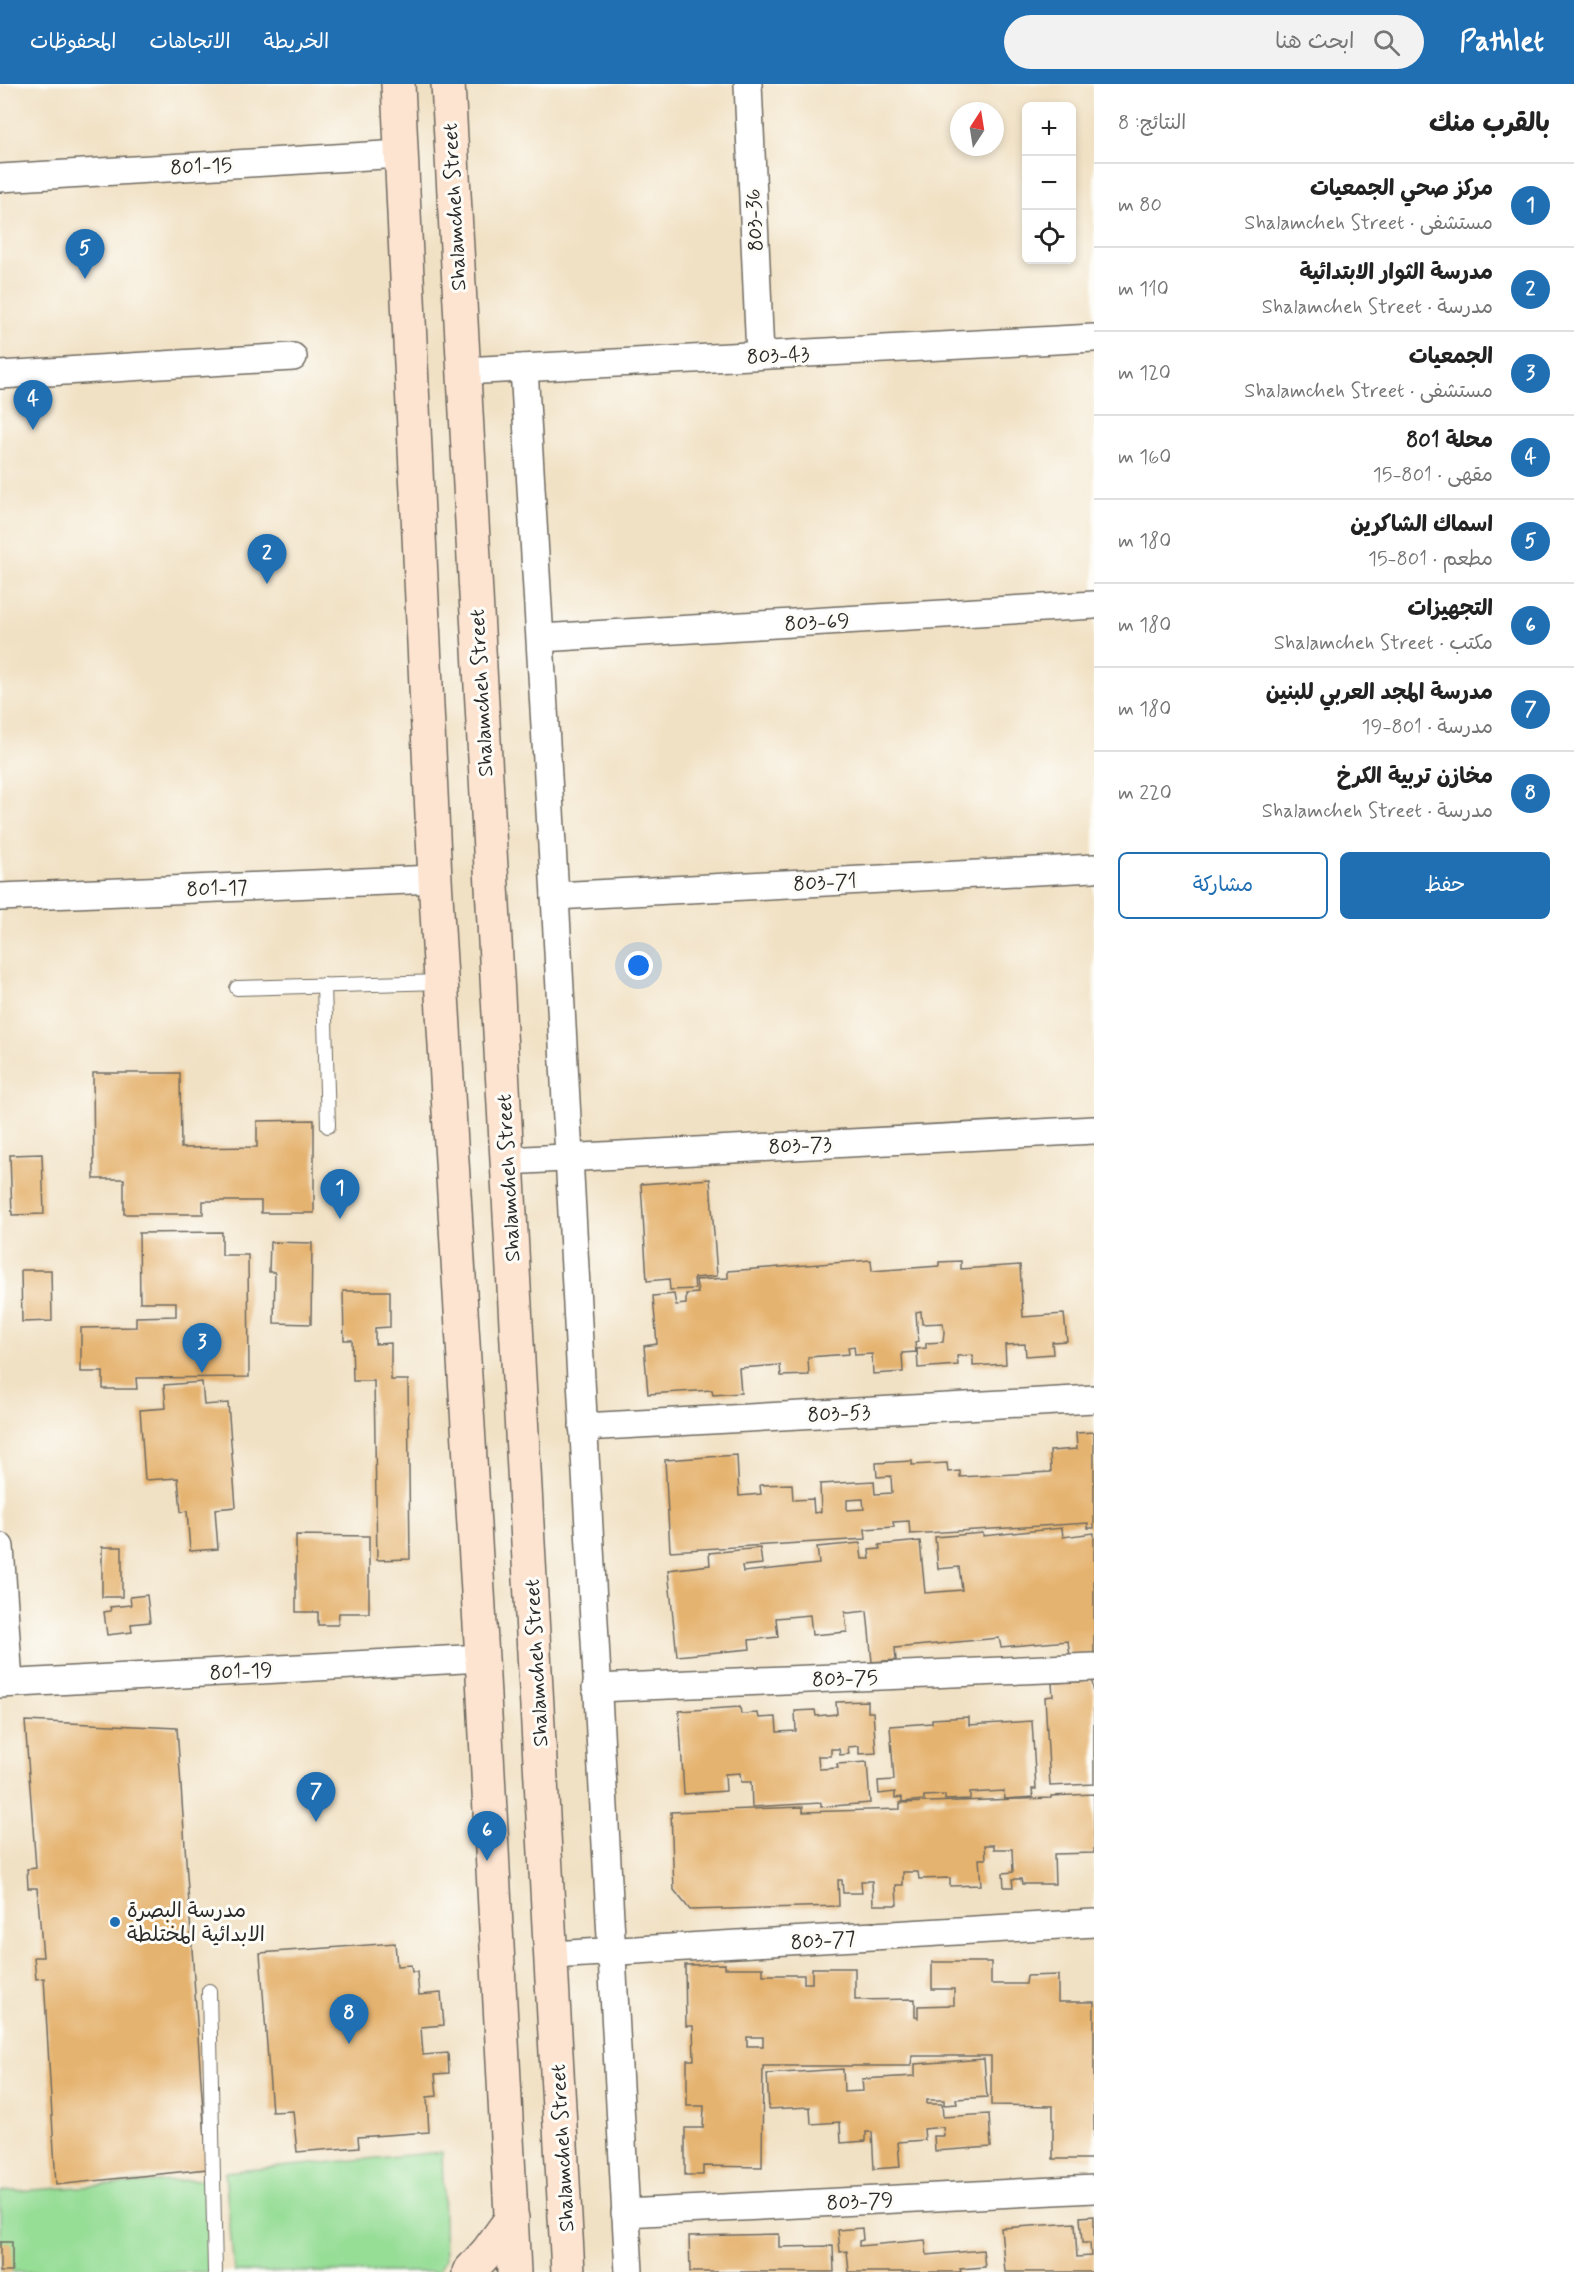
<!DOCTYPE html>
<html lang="ar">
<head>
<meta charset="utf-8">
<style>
  :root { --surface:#fff; --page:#f2f2f2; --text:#222; --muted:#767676; --line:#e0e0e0; --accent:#1f6fb2 }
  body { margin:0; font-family:Mynerve,"Playpen Sans Arabic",sans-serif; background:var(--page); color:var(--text); direction:rtl }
  .controls { position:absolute; right:18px; top:18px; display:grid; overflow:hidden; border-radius:9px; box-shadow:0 3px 9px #0003 }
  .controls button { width:54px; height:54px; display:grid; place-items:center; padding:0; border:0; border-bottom:2px solid var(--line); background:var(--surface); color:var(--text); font:30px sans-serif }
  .compass { position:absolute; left:950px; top:18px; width:54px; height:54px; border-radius:50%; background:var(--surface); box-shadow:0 3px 9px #0003; rotate:12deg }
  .you { position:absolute; left:639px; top:882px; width:21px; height:21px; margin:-15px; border:4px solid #fff; border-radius:50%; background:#1a73e8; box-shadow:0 0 0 9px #1a73e833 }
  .badge { display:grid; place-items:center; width:39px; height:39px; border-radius:50%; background:var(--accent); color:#fff; font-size:20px; font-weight:700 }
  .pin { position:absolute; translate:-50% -50px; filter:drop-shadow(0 2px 3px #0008) }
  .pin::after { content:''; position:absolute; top:32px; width:21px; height:18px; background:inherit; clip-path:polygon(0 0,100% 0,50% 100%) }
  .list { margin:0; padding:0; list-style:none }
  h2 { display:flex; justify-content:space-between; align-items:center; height:78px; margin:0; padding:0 24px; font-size:26px }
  h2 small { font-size:20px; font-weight:400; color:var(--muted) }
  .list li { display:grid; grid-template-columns:39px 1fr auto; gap:18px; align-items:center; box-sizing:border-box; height:84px; padding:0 24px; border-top:2px solid var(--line) }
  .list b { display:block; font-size:22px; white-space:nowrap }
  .list p { margin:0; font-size:20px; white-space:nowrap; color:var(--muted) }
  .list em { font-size:20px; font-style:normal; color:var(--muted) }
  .actions { display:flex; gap:12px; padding:18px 24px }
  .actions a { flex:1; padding:14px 0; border:2px solid var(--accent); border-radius:9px; text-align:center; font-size:21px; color:var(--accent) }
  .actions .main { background:var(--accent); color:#fff }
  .icon { flex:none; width:33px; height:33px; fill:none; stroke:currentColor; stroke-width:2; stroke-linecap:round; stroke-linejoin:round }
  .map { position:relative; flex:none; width:1094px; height:2188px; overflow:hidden; direction:ltr }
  header { display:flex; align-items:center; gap:36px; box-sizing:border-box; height:84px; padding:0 30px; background:var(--accent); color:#fff }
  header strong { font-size:28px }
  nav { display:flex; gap:33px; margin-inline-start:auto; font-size:21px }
  .search { width:420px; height:54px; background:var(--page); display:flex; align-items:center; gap:15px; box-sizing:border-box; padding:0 21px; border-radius:33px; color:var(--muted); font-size:22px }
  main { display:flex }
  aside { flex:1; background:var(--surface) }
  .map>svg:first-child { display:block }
  .green { fill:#96dd96; stroke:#608460; stroke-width:1.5 }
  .building { fill:#e5b370; fill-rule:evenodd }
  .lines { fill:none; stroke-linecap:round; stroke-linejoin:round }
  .lane-casing { stroke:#706b61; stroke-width:16 }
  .street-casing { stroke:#706b61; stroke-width:30 }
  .secondary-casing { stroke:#706b61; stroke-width:36 }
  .lane { stroke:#fff; stroke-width:14 }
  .street { stroke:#fff; stroke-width:27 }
  .secondary { stroke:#fde4d1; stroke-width:33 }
  .poi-dot { fill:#1f6fb2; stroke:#fdfcf7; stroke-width:2 }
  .labels { text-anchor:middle; stroke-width:6; stroke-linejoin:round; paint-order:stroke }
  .street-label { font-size:21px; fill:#2b2b2b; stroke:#fdfcf7 }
  .poi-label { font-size:21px; fill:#2b2b2b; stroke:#fdfcf7; text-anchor:start }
</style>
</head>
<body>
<header>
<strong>Pathlet</strong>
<div class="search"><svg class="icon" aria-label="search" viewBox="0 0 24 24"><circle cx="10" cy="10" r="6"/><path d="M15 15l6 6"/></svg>ابحث هنا</div>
<nav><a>الخريطة</a><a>الاتجاهات</a><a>المحفوظات</a></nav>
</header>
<main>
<aside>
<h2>بالقرب منك<small>النتائج: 8</small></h2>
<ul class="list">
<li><span class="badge">1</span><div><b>مركز صحي الجمعيات</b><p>مستشفى · Shalamcheh Street</p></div><em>80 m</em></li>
<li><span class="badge">2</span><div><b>مدرسة الثوار الابتدائية</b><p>مدرسة · Shalamcheh Street</p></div><em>110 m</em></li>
<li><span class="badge">3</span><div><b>الجمعيات</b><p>مستشفى · Shalamcheh Street</p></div><em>120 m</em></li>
<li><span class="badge">4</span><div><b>محلة 801</b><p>مقهى · 801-15</p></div><em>160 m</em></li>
<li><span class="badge">5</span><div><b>اسماك الشاكرين</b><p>مطعم · 801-15</p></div><em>180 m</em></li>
<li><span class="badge">6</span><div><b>التجهيزات</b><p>مكتب · Shalamcheh Street</p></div><em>180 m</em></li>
<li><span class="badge">7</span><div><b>مدرسة المجد العربي للبنين</b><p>مدرسة · 801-19</p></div><em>180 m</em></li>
<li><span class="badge">8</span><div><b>مخازن تربية الكرخ</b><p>مدرسة · Shalamcheh Street</p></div><em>220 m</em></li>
</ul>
<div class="actions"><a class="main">حفظ</a><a>مشاركة</a></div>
</aside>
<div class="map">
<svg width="1094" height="2188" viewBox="0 0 1094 2188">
  <rect width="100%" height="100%" fill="#fdfcf7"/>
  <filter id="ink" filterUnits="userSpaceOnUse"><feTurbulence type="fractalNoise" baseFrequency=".0167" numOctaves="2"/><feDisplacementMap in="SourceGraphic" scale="12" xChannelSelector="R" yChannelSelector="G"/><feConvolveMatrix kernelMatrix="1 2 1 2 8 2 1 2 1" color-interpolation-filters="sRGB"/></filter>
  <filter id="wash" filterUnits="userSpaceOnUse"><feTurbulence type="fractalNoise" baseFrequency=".008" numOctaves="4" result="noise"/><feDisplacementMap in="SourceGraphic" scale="24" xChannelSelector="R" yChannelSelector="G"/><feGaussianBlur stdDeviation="1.35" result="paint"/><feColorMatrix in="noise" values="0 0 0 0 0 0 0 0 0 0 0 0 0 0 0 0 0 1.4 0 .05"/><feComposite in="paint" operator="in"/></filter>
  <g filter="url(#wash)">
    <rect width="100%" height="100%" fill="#f1e1c4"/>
    <!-- green -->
    <g class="green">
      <path d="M442,2068L445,2176L438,2188H234L225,2088Z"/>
      <path d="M204,2095L211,2188H0V2108Z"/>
    </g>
    <g id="blocks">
      <!-- building -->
      <g class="building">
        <path d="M93,989H180L181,1064L257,1063V1037L314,1036V1129H261V1117H203V1130H124V1095H94Z"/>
        <path d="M42,1070L44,1130L12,1131L10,1071Z"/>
        <path d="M710,1095L717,1192L694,1194L695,1205L670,1206L669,1195L647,1197L641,1100Z"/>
        <path d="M222,1148V1171H248L249,1293L136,1294L137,1305H103V1288H81V1244L136,1243V1233L176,1232V1218H140L139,1149Z"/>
        <path d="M270,1158L312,1159L311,1240L274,1239L275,1188H269Z"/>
        <path d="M871,1176L872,1187L939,1182V1178L961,1177V1185L1020,1181L1023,1233L1064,1230L1067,1257L1052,1258L1053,1270L1026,1272L1025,1260L1005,1261L1006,1280L973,1282V1271L957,1272L958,1281L918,1284L917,1265L926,1264V1259L943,1258L944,1248L943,1239L922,1240L921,1227L916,1228L918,1257L915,1258L916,1268L902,1269L903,1288L873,1290L872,1270L855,1271L854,1262L848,1263L849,1270L808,1273L809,1291L781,1292L780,1281L739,1284L741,1309L713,1311L712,1306L648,1310L644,1262L657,1260L653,1212L674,1210L676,1221L686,1220V1210L698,1209L696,1196L728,1194V1187Z"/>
        <path d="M21,1186H51L52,1237L22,1238Z"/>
        <path d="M343,1207H390V1243L375,1244V1260L391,1259V1296H408L410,1475L377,1476L374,1297H353L352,1256H344Z"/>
        <path d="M202,1298L204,1321L228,1319L236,1423L215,1425L218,1465L190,1467L187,1427L181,1428L178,1394L145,1396L140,1326L166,1324L164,1301Z"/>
        <path d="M1094,1348V1444H1088V1439L910,1450L909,1437L893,1438L894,1443L865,1445L866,1455L670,1467L665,1376L737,1371L739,1412L761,1410L760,1401L792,1400L793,1416L813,1415L814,1429L821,1428L820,1400L874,1397L875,1410L892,1409L891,1392L877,1393L876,1379L912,1377V1381L947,1379L948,1388L960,1387V1393L1051,1388L1050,1367L1077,1365L1076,1349ZM863,1415L864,1425L847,1426V1416Z"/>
        <path d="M1062,1444L1063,1453L1094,1449V1570L1070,1572L1068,1557L1001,1563L999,1554L895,1564L896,1576L872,1578L867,1527L848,1529L845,1528L847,1548L812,1551L810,1531L776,1534L778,1553L749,1556L750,1565L677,1572L668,1486L710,1481L709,1469L760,1464L762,1480L742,1482L743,1488L819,1480L817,1463L860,1459L862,1475H870L869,1466L880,1465L879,1461L920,1457L925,1509L962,1506L959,1483L938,1485L935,1453L983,1449V1452Z"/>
        <path d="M296,1451L369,1452V1529H339L338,1541H318V1528H296Z"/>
        <rect x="102" y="1463" width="20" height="50"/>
        <path d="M147,1511L150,1538L131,1540L132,1548L107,1551L104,1528L111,1527L110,1523L131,1521L130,1513Z"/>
        <path d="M1092,1597L1094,1610V1700L1050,1702L1045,1613L1053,1612L1052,1599Z"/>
        <path d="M868,1617V1628H873L876,1669L859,1670V1662L848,1663L849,1670L840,1671L839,1665H831V1672H818L819,1685L838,1684L837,1680L867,1678L870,1719L821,1723V1719L752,1723L751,1698H741L740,1689L725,1690L726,1707L684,1710L679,1627L740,1623L741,1630L758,1629L759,1634L776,1633L777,1648L796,1647L795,1627L815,1626L816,1632L837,1630L836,1618Z"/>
        <path d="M969,1633V1641L1032,1637L1036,1705H1032L1033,1713L1005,1715L1004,1707L970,1709V1715L945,1716V1711L924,1712V1716L902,1718V1713L895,1714V1708L879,1710L878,1697L894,1696L890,1642L932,1639V1635Z"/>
        <path d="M25,1637L177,1644L207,2085L56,2101L44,1894L36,1895L34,1873H43L37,1804H28L27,1785L36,1784Z"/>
        <path d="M1094,1710V1769L1054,1770L1055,1800H1022L1021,1795H1012L1013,1803H1004L1003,1789L1013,1788L1012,1765H994V1761H985L986,1775H979L981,1801L950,1802V1794L919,1795L918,1788H903V1801H896L897,1821H873L872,1797H861L862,1809H843L842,1796H838L839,1822L690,1826L674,1806L671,1728L803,1723V1728L900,1725V1719L1051,1714V1712Z"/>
        <path d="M395,1859L397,1882L411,1881L412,1888H417L419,1911L441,1909L444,1941L421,1943L423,1971L448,1969L449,1989L435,1990L437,2012L427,2013L429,2048L358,2053L359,2063L297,2068L293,2027L272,2028L260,1869Z"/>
        <path d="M932,1878H991V1900H1026L1027,1892L1058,1891V1918H1094V2075H1053V2022L991,2021V1972H912L911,1982H763L762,2083L703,2082V2091H685V2044H703L704,2022H687V1976H694L693,1942H686L685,1881L725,1880V1884H763V1891H804V1899H812V1884H855V1916L915,1915V1933L918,1934V1922L954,1921V1905H932ZM747,1953H763V1962H747Z"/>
        <path d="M984,1975L987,2013L956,2015L957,2020L944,2021V2016H927V2020H942L943,2033L989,2030L991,2063L935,2067L934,2052H944L943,2043L924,2045L925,2056L898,2058L900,2083L874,2085L872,2048H866V2057L841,2059L840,2038L811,2040L810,2023L769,2025L767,1990L843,1985L844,2008L863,2007L862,1995L915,1992V1980Z"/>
        <path d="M1094,2132V2188H1005L1001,2144L1075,2139L1077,2173L1091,2172L1090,2159H1082L1080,2133Z"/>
        <path d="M862,2144L863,2156L859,2157V2162L925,2156L927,2171L983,2166L985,2183L960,2185L961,2188H849L847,2167L840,2168L838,2146Z"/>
        <path d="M779,2150V2163L833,2162L834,2188H690L689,2152Z"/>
        <rect x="0" y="2158" width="12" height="30"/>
      </g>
    </g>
  </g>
  <g filter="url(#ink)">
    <use href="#blocks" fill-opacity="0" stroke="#706b61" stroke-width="1.5"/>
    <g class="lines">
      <!-- lane casing -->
      <g class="lane-casing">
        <g id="lane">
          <path d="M324,901L328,1042"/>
          <path d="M237,904L441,898"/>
          <path d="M209,1907L215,2188"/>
        </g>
      </g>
      <!-- street casing -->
      <g class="street-casing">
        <g id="street">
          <path d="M748,0L760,271"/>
          <path d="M0,94L401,70"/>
          <path d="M524,284L555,812L629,2188"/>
          <path d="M463,287L1094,254"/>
          <path d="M0,291L293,273"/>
          <path d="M541,554L1094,521"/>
          <path d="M555,812L1094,784"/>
          <path d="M0,813L435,795"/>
          <path d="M507,1077L1094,1046"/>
          <path d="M583,1343L1094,1315"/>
          <path d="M0,1463L9,1599"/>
          <path d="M0,1600L482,1574"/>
          <path d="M596,1604L1094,1583"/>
          <path d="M552,1871L1094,1839"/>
          <path d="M625,2129L1094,2105"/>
        </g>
      </g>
      <!-- secondary casing -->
      <g class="secondary-casing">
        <g id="secondary">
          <path d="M398,0L435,795L482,1574L514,2188"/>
          <path d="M448,0L568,2188"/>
          <path d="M469,2188L488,2167L512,2134"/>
        </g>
      </g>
      <!-- lane -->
      <use href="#lane" class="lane"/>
      <!-- street -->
      <use href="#street" class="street"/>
      <!-- secondary -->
      <use href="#secondary" class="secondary"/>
    </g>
  </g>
  <!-- markers -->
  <circle class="poi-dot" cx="115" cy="1838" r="6"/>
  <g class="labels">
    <!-- street labels -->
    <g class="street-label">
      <text transform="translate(201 82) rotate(-3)" y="7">801-15</text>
      <text transform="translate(454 123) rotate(-93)" y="7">Shalamcheh Street</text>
      <text transform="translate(754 136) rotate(-93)" y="7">803-36</text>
      <text transform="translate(778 271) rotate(-3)" y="7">803-43</text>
      <text transform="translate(817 538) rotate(-3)" y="7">803-69</text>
      <text transform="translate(481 609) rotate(-93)" y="7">Shalamcheh Street</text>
      <text transform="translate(825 798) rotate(-3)" y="7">803-71</text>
      <text transform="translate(217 804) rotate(-2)" y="7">801-17</text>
      <text transform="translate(800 1061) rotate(-3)" y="7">803-73</text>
      <text transform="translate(508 1094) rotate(-93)" y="7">Shalamcheh Street</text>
      <text transform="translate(839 1329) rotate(-3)" y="7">803-53</text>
      <text transform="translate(536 1579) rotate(-93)" y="7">Shalamcheh Street</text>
      <text transform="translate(241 1587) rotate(-3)" y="7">801-19</text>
      <text transform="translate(845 1594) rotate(-2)" y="7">803-75</text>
      <text transform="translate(823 1856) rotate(-4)" y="7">803-77</text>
      <text transform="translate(562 2064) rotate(-93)" y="7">Shalamcheh Street</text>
      <text transform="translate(860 2117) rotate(-3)" y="7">803-79</text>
    </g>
    <!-- poi labels -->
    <g class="poi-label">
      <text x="127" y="1833">مدرسة البصرة<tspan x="127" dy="24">الابدائية المختلطة</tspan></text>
    </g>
  </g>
</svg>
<div class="controls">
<button>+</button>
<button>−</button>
<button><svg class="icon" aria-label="locate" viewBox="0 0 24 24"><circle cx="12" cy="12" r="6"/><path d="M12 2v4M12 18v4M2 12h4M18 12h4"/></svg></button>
</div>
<svg class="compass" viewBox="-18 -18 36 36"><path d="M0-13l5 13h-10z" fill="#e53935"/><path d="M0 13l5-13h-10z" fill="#767676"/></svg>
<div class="you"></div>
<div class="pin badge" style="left:340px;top:1135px">1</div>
<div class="pin badge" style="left:267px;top:500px">2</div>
<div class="pin badge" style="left:202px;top:1289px">3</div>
<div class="pin badge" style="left:33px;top:346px">4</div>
<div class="pin badge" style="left:85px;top:195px">5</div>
<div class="pin badge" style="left:487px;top:1777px">6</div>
<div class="pin badge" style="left:316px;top:1738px">7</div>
<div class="pin badge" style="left:349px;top:1960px">8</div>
</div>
</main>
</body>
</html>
